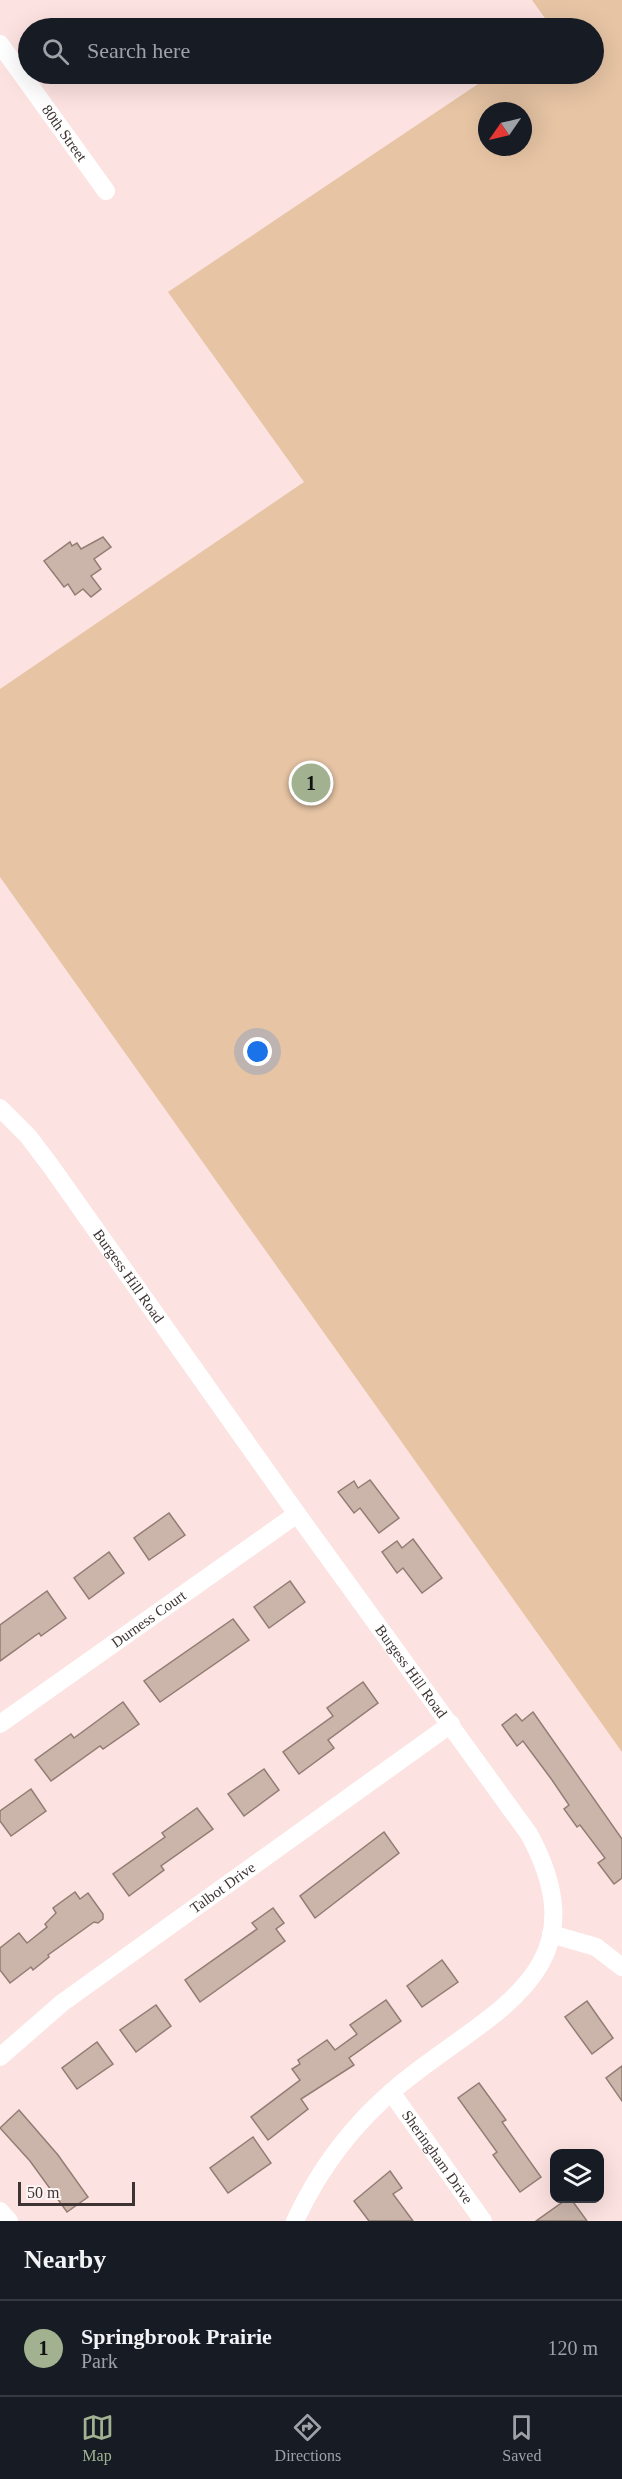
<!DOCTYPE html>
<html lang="en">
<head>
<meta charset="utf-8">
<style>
  :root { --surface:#171b24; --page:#242831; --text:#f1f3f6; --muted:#9ea1a6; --line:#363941; --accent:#a2b291 }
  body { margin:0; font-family:Georgia,serif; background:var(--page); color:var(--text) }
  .controls { position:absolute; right:18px; bottom:18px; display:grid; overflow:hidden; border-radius:12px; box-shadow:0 6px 24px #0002 }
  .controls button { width:54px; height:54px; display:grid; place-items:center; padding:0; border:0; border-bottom:2px solid var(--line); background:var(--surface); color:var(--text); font:30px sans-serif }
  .compass { position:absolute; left:478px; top:102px; width:54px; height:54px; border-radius:50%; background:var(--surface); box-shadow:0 6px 24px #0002; rotate:236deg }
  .scale { position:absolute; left:18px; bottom:15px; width:117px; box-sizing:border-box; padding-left:6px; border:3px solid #3e3434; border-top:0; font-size:16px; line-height:21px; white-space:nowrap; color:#3e3434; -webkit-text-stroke:4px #fef4f3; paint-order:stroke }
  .you { position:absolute; left:258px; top:1052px; width:21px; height:21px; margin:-15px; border:4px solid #fff; border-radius:50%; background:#1a73e8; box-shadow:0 0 0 9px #1a73e833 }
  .badge { display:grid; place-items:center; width:39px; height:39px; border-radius:50%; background:var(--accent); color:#111; font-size:20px; font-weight:700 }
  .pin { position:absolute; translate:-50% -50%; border:3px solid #fff; box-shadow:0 2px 6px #0006 }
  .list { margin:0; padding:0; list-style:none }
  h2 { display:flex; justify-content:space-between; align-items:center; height:78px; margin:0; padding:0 24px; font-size:26px }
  h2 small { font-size:20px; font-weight:400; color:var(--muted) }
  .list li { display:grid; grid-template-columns:39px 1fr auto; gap:18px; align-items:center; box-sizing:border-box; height:96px; padding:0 24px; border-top:2px solid var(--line) }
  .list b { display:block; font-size:22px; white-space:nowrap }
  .list p { margin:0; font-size:20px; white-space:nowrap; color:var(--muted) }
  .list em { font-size:20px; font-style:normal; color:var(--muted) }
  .icon { flex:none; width:33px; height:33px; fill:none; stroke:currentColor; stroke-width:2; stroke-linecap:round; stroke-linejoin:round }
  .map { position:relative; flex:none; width:622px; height:2221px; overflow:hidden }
  .search { position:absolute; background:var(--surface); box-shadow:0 6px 24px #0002; left:18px; right:18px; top:18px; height:66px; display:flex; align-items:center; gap:15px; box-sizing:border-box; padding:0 21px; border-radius:33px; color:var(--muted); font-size:22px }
  .sheet { height:174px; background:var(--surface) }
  nav { display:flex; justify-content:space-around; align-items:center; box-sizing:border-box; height:84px; border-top:2px solid var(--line); background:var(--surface); font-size:16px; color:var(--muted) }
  nav a { display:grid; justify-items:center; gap:3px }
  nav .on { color:var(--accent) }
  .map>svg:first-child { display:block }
  .green { fill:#e6c4a4; fill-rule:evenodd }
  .building { fill:#cbb5ab; stroke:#927d74; stroke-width:1.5 }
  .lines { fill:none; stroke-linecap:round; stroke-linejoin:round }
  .minor { stroke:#fff; stroke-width:18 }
  .labels { text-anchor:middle; stroke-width:6; stroke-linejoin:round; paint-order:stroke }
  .street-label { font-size:15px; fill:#3e3434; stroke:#fef4f3 }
</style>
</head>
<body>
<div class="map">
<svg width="622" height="2221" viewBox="0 0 622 2221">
  <rect width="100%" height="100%" fill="#fce2e0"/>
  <!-- green -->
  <path class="green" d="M532,0H622V1752L0,877V689L304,482L168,292L493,74H594V28H552ZM487,111H523V147H487Z"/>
  <!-- building -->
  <g class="building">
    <path d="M103,537L111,547L94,559L101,569L91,576L101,589L91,597L83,589L75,595L68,584L64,587L44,561L70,542L72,546L77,543L81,549Z"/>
    <path d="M370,1480L399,1518L379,1533L360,1508L354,1513L338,1492L354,1481L358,1488Z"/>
    <path d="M169,1513L185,1535L149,1560L134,1538Z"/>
    <path d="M413,1539L442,1578L422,1593L403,1568L397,1573L382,1552L397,1541L402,1548Z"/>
    <path d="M109,1552L124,1573L89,1599L74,1578Z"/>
    <path d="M290,1581L305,1602L269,1628L254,1607Z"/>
    <path d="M47,1591L66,1618L41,1636L39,1633L0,1661V1625Z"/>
    <path d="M233,1619L249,1640L160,1702L144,1681Z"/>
    <path d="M363,1682L378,1703L328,1740L334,1748L299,1774L283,1752L333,1716L327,1708Z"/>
    <path d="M123,1702L139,1724L103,1749L100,1746L51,1781L35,1760L71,1734L74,1738Z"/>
    <path d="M533,1712L622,1839V1878L614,1884L598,1863L605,1858L580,1825L577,1827L564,1809L569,1805L552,1780L523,1741L517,1746L502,1725L516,1714L522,1721Z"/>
    <path d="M264,1769L279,1790L244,1816L228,1794Z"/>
    <path d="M31,1789L46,1811L11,1836L0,1821V1811Z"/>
    <path d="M197,1808L213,1829L161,1866L164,1870L129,1896L113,1874L165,1837L162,1833Z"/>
    <path d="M384,1832L399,1853L315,1918L300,1896Z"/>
    <path d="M75,1892L80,1899L88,1893L103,1914V1919L98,1923L94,1922L48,1955L49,1957L33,1970L31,1967L10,1983L0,1970V1948L19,1933L27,1943L47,1927L45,1924L56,1913L53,1908Z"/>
    <path d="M273,1908L284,1923L276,1929L285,1941L200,2002L185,1980L257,1929L252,1923Z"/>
    <path d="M442,1960L458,1982L422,2007L407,1986Z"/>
    <path d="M386,2000L401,2021L349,2058L354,2065L301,2099L308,2109L268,2140L251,2117L300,2080L292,2069L300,2064L298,2060L327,2040L335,2050L357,2034L350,2025Z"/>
    <path d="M587,2001L613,2038L592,2054L565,2017Z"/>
    <path d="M156,2005L171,2026L136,2052L120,2030Z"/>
    <path d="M97,2042L113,2064L77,2089L62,2068Z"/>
    <path d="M622,2066V2101L606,2078Z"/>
    <path d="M479,2083L506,2120L502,2122L541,2177L520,2192L493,2155L497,2152L458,2098Z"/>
    <path d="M19,2110L58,2155L88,2197L67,2212L30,2161L0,2128Z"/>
    <path d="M253,2137L271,2163L228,2193L210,2168Z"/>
    <path d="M390,2171L402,2188L393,2194L413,2221H369L354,2201Z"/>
    <path d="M567,2199H571L587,2221H536Z"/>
  </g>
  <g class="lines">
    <!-- minor -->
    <g class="minor">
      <path id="s1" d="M0,44L106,191"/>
      <path id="s2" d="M0,1108L28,1136L50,1165L297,1514L529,1834C606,1976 484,2013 396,2088C352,2125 319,2169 295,2221"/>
      <path id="s3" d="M0,1724L297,1514"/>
      <path d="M551,1934L596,1947L622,1967"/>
      <path id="s4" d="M0,2057L62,2003L94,1980L451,1724"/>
      <path id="s5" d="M391,2092L483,2221"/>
      <path d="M0,2211L9,2221"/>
    </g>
  </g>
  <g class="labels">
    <!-- street labels -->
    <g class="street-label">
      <text dy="5" stroke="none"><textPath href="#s1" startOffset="110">80th Street</textPath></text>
      <text dy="5" stroke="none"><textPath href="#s2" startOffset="212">Burgess Hill Road</textPath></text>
      <text dy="5" stroke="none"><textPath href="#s3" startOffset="182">Durness Court</textPath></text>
      <text dy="5" stroke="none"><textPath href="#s2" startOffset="698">Burgess Hill Road</textPath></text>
      <text dy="5" stroke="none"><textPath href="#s4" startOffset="280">Talbot Drive</textPath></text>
      <text dy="5" stroke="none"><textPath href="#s5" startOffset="80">Sheringham Drive</textPath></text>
    </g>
  </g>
</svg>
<div class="controls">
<button><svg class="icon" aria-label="layers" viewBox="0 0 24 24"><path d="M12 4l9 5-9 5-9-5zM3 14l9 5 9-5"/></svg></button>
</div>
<svg class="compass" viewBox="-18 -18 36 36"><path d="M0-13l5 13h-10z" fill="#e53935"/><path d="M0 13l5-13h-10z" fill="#9ea1a6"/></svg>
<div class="scale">50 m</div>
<div class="you"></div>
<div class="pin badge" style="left:311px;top:783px">1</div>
<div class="search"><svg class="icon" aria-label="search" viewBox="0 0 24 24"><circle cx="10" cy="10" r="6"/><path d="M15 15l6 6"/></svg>Search here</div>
</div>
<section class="sheet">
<h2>Nearby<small></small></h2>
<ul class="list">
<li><span class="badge">1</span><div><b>Springbrook Prairie</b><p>Park</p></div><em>120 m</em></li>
</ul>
</section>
<nav>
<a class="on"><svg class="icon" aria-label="map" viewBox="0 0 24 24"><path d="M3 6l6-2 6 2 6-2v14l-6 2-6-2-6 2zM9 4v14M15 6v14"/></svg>Map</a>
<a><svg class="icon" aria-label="directions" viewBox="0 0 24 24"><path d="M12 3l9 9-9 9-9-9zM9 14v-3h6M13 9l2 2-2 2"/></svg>Directions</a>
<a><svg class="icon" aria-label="saved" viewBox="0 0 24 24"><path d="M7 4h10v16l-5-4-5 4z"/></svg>Saved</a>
</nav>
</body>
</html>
